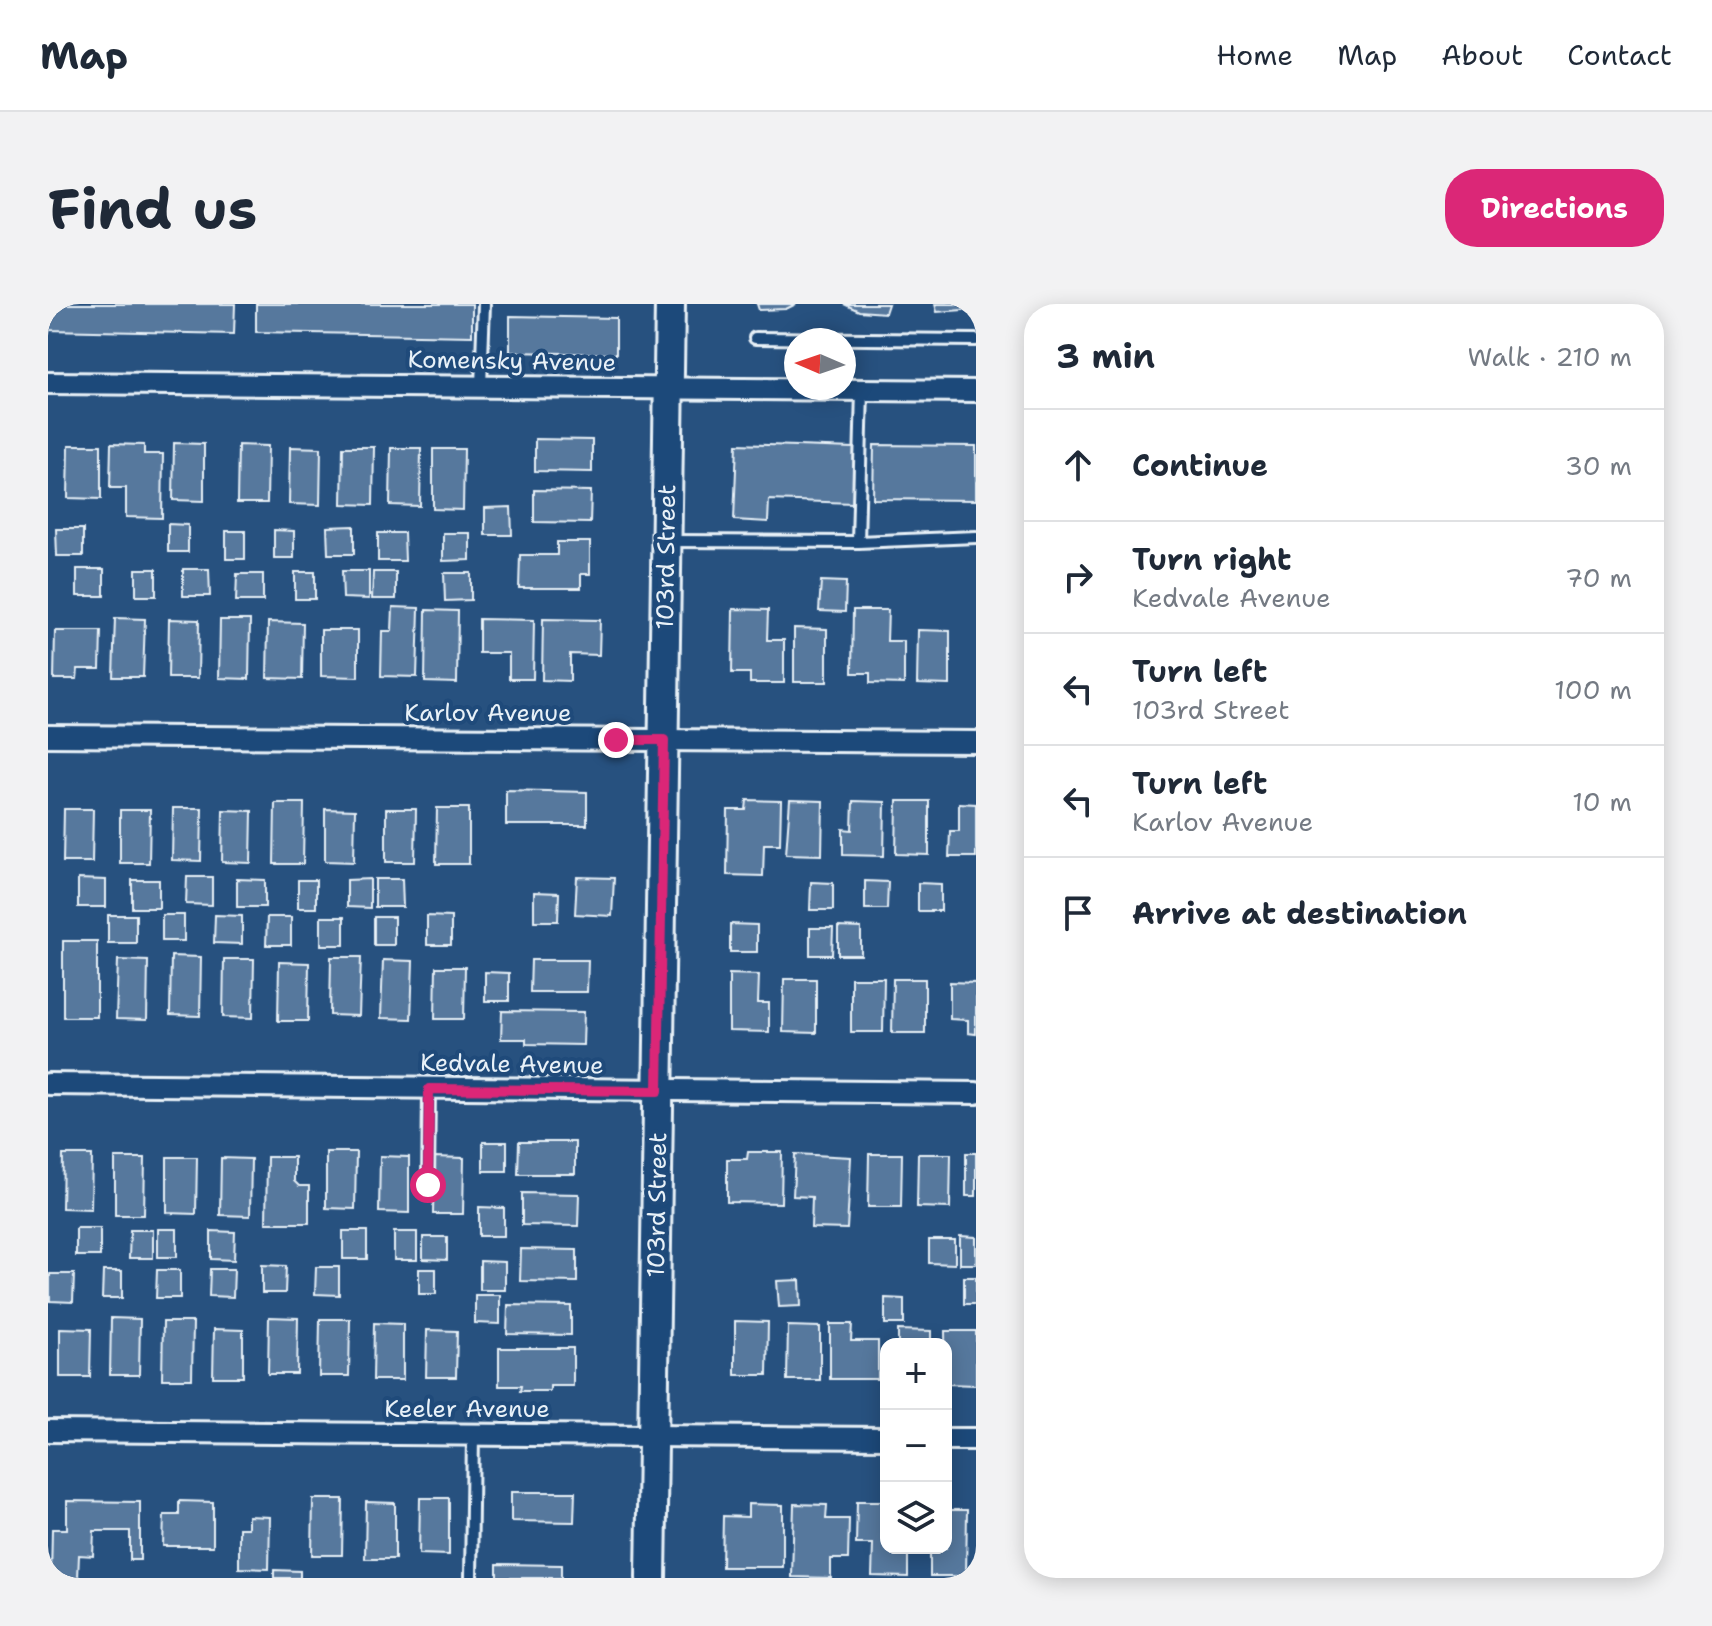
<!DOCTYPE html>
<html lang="en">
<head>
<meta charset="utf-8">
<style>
  :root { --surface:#fff; --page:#f2f2f3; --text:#1f2937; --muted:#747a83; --line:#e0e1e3; --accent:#db2777 }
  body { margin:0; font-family:"Shantell Sans",sans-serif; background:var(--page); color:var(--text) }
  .controls { position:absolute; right:24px; bottom:24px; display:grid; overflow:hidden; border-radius:16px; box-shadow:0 4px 20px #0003 }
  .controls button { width:72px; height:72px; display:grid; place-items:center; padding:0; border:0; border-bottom:2px solid var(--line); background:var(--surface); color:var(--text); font:40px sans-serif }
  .compass { position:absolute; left:736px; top:24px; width:72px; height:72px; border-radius:50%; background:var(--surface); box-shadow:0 4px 20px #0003; rotate:272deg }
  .stop { position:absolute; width:24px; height:24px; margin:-18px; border:6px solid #db2777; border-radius:50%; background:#fff }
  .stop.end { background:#db2777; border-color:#fff; box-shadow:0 2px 8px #0008 }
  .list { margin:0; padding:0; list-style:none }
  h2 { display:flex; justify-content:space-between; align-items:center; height:104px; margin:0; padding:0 32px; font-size:34px }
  h2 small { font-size:26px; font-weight:400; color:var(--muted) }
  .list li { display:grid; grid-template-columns:52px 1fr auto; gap:24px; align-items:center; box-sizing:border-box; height:112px; padding:0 32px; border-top:2px solid var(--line) }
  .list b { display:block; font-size:30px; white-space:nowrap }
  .list p { margin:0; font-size:26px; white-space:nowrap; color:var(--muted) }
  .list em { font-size:26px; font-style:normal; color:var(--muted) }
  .icon { flex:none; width:44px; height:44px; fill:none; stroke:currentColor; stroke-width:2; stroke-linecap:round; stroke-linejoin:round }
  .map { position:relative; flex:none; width:928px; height:1274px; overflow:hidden; border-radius:32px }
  header { display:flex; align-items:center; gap:48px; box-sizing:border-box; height:112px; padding:0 40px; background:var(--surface); border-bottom:2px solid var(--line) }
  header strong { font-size:38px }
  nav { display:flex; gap:44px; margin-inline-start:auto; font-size:28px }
  .intro { display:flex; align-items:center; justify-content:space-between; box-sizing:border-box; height:192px; padding:0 48px }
  h1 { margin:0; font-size:56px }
  .button { padding:20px 36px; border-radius:32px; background:var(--accent); color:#fff; font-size:28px; font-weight:700 }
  main { display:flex; gap:48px; padding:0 48px }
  aside { flex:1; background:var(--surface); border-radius:32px; box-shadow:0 4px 20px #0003 }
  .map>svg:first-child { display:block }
  .building { fill:#57789d; stroke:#e8f1f8; stroke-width:2 }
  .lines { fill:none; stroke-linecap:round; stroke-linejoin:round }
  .service-casing { stroke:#e8f1f8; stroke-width:16 }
  .minor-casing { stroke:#e8f1f8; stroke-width:26 }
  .secondary-casing { stroke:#e8f1f8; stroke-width:34 }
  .service { stroke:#1f4a7a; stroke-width:10 }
  .minor { stroke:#1f4a7a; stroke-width:20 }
  .secondary { stroke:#1f4a7a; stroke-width:28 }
  .route { stroke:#db2777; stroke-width:10 }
  .labels { text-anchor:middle; stroke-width:8; stroke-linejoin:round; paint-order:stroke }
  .street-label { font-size:24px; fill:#e8f1f8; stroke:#1f4a7a }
</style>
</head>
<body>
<header>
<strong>Map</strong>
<nav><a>Home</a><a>Map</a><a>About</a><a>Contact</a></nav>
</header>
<div class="intro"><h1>Find us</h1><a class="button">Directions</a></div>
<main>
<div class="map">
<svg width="928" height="1274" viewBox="0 0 928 1274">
  <rect width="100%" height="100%" fill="#27517f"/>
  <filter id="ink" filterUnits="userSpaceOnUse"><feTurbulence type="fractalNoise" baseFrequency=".0125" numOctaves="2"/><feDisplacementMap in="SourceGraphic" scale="16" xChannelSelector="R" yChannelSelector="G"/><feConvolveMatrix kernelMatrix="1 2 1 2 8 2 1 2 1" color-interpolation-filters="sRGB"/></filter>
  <g filter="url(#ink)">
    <!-- building -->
    <g class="building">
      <path d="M0,0H187L186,30L0,26Z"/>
      <path d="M208,0H424V32L208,28Z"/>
      <path d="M709,0H748L738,5L711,6Z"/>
      <path d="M796,0H840L837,9L811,7Z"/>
      <path d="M887,0H928L915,6L889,8Z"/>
      <path d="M462,12L568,14V50L462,48Z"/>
      <path d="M487,135L544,136V168L487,167Z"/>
      <path d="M126,139L156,140V197L125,196Z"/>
      <path d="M63,140L96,141V150H115L114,214L78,213V184H62Z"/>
      <path d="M689,140L806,144L805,199L721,196L720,218L686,216Z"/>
      <path d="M21,141H53V195L20,194Z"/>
      <path d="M190,141L220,142L219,199H189Z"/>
      <path d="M826,141L928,142V196L825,195Z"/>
      <path d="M242,143L273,144L272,201L241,200Z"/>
      <path d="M295,143H326L325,201L294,200Z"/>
      <path d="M343,144H373L372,202L342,201Z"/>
      <path d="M385,145H416L415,206L385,205Z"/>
      <path d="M486,186L543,187L542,219L486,218Z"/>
      <path d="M463,203L464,231H437V204Z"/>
      <path d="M120,220L140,221V248H120Z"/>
      <path d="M306,222V250H280L279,223Z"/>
      <path d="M8,225H35V252H9Z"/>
      <path d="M226,226L246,227V254H226Z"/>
      <rect x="178" y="227" width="19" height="28"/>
      <path d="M330,229H356L357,257H330Z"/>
      <path d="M395,229H422V256L395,257Z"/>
      <path d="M509,238H542V270H533V284H471L472,251H509Z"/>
      <rect x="29" y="265" width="27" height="27"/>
      <rect x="88" y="265" width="20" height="27"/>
      <path d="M135,265H161L162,292H135Z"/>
      <path d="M294,267H321V295L295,294Z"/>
      <rect x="247" y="268" width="20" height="27"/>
      <path d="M325,268H348V295H324Z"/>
      <path d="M396,269H423V296L397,297Z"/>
      <path d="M189,270H215V297H188Z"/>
      <path d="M773,277L798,278L797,308L771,307Z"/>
      <path d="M345,303L371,304L369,373L333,372L334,327H344Z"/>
      <path d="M685,305L720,306L719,336H736V379H702V369H684Z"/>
      <path d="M378,306L410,307L409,379L377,378Z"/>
      <path d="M805,306H840L839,337H856V380L822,379V369H804Z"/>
      <path d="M67,314L97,315L95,373H65Z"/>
      <path d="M121,315L151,316L150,374H120Z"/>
      <path d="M431,315L486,316L485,375H461V349H431Z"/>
      <path d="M495,315L552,316L551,351L522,350V377L494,376Z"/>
      <path d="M172,316H202L201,375L171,374Z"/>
      <path d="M220,318L255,319L254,375L219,374Z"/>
      <path d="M746,324L779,325V378H746Z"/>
      <path d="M273,326H310V373L273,372Z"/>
      <path d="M870,326L902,327V381L869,380Z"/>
      <path d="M7,327H53L52,365H30L29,375H6Z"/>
      <path d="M458,486L539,488V521H458Z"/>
      <path d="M699,496L733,497L732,540H716L715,572L679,571L680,506H698Z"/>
      <path d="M742,496L775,497L774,551L738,550Z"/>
      <path d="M805,497L837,498L836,552L795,551V525L804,526Z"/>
      <path d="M849,497H881V551L848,550Z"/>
      <path d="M227,499H256L255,560H226Z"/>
      <path d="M911,499L928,500V553H901L902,527H911Z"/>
      <path d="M125,504H154L153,557L124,556Z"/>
      <path d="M389,504H421V560H388Z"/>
      <path d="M16,505H45L44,558H15Z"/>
      <path d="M277,505L307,506L306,558L277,557Z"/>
      <path d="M338,505H368L367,558H338Z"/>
      <path d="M72,506H102L101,559H72Z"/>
      <path d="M175,506L204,507L203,559L174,558Z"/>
      <path d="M139,573H164V601L138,600Z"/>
      <path d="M529,573L566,574L564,612L527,610Z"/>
      <path d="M30,575L58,576V603H30Z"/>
      <path d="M189,575L217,576V603H189Z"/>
      <path d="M322,575V604L299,603V576Z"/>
      <path d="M327,575H354L355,603H327Z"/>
      <rect x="84" y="576" width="27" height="28"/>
      <rect x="250" y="576" width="18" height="28"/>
      <path d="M817,577L840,578L839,605H817Z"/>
      <path d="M763,578L785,579V606H762Z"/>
      <path d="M870,579L893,580V607H870Z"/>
      <path d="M486,588L511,589L510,617H486Z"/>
      <rect x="60" y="611" width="28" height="28"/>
      <rect x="114" y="611" width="22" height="26"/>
      <path d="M167,611L194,612V640L166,639Z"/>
      <path d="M379,612L403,613V641H379Z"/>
      <path d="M219,613H243V641H218Z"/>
      <rect x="273" y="613" width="23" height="28"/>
      <rect x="326" y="613" width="20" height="28"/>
      <path d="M682,620L709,621V648H682Z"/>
      <path d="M790,623L813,624V651H790Z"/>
      <path d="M762,624H785L784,651H762Z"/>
      <rect x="15" y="637" width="34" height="76"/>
      <path d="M123,652L153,653L152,712L122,711Z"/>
      <path d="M283,653H313L311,712L282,711Z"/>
      <path d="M176,655H206L205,714L175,713Z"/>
      <path d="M70,656L100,657L99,716L68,715Z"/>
      <path d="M335,656L365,657L363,715L333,714Z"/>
      <path d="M483,656H540L539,688H482Z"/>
      <path d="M231,658L261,659L260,717H230Z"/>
      <path d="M388,663H417L416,715H387Z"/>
      <path d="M437,668L461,669V697H437Z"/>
      <path d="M681,670L711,671L710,699H721V728L681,727Z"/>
      <path d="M803,674H836L835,728H803Z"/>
      <path d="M736,675H768V729L735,728Z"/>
      <path d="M845,675H877V729H844Z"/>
      <path d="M902,678L928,679V730L920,729V716L902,715Z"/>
      <path d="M454,707L536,708L535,741L478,740V735H453Z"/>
      <rect x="435" y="838" width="24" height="29"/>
      <path d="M471,838H527V870H470Z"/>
      <path d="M278,848H308L307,905L278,904Z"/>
      <path d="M700,848H734L733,899L679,898V855H699Z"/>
      <rect x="918" y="849" width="10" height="43"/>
      <path d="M747,850L803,853L799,925L763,924L764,893L745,892Z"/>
      <path d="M821,850H854L853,903H820Z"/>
      <path d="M870,850H903L902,904L869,903Z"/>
      <path d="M15,851H44L43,905L14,904Z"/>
      <path d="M332,852L361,853V909L331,908Z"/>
      <path d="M119,853H149L148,910L119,909Z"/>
      <path d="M219,853H246V877L251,882H261V919H218Z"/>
      <path d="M386,853L416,854L415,910H385Z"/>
      <path d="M67,854H97L96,911H67Z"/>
      <path d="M173,854L203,855L202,912L172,911Z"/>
      <path d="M474,889L531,890L530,922L474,921Z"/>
      <path d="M431,903L456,904V932H431Z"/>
      <rect x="28" y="924" width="24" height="28"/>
      <rect x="110" y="925" width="19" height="28"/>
      <path d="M82,926H105V954H81Z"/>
      <path d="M163,927L187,928L186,956L163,955Z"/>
      <rect x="295" y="927" width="24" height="28"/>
      <rect x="346" y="928" width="23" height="28"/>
      <path d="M912,932L928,933V960H912Z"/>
      <path d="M375,933H399V956L375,955Z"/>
      <path d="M881,936H907V960L881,959Z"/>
      <path d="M473,945L529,946V978L472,977Z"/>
      <path d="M432,957L457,958V986H432Z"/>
      <path d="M214,961L238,962L237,989H214Z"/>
      <path d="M268,963H291V991L267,990Z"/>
      <path d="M162,965H186L185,993L161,992Z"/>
      <rect x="371" y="965" width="17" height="25"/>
      <path d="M109,966H132V994H108Z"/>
      <path d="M55,967H74V994H54Z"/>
      <path d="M2,970H26L25,998L2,997Z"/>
      <rect x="916" y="973" width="12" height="27"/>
      <path d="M752,976L753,1002L731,1003L729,977Z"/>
      <path d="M427,991H452V1020L427,1019Z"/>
      <path d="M837,994L856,995V1020H837Z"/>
      <path d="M460,1001L523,1002V1031L459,1030Z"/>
      <path d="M221,1013L250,1014L249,1070H220Z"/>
      <path d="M63,1014L92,1015L91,1071H62Z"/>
      <path d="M272,1015H302L301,1072H271Z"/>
      <path d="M687,1017L720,1018L719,1071H687Z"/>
      <path d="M115,1018H145L144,1075H114Z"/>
      <path d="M326,1019L355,1020V1076H325Z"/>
      <path d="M782,1020H804L803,1037H830V1075H782Z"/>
      <path d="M740,1022L772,1023V1076H739Z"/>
      <path d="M12,1024L43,1025L42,1073H12Z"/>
      <path d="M166,1025L195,1026V1073H165Z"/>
      <path d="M379,1026L409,1027L408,1073H378Z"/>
      <path d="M850,1026L883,1027V1040H850Z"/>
      <path d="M897,1027H928V1081L898,1080Z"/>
      <path d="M451,1044H525V1082H502V1087H472L473,1082H451Z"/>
      <path d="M463,1188H527L526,1218L463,1217Z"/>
      <path d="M372,1194H401V1251L371,1250Z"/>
      <path d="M265,1195H295L294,1251H264Z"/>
      <path d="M19,1197L92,1198V1256H82V1227H46L45,1252L31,1251L30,1274H3L4,1225H19Z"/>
      <path d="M131,1197L165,1198V1242H115L116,1211H131Z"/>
      <path d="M809,1197H838V1244H860V1273L824,1272L825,1240H808Z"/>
      <path d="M898,1197H901V1206H919L918,1272H882V1244H898Z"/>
      <path d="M318,1198L347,1199V1255H317Z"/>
      <path d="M700,1200L735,1201V1263H674L675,1212L700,1213Z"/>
      <path d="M746,1200L779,1201L778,1215H801L800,1255H783V1274L744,1273Z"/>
      <path d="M200,1212L222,1213L221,1265L191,1264V1224H200Z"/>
      <path d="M449,1260L513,1261V1274H449Z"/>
      <path d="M226,1266L252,1267V1274H226Z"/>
    </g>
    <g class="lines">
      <!-- service casing -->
      <g class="service-casing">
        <g id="service">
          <path d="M707,34L928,36"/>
          <path d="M433,82L436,0"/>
          <path d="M622,237L810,238L928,233"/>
          <path d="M810,238L814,86"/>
          <path d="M380,881L381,785"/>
          <path d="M423,1274L425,1131"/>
        </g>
      </g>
      <!-- minor casing -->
      <g class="minor-casing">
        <g id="minor">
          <path d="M0,79L928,87"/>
          <path d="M0,432L928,438"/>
          <path d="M0,780L928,789"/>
          <path d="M0,1127L838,1134"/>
          <path d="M898,1135H928"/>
        </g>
      </g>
      <!-- secondary casing -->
      <g class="secondary-casing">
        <path id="secondary" d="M603,1274L622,0"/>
      </g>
      <!-- service -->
      <use href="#service" class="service"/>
      <!-- minor -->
      <use href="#minor" class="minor"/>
      <!-- secondary -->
      <use href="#secondary" class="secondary"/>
    </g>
  </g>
  <g class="lines" filter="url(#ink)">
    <!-- route -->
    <path class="route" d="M380,881L381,785L610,787L616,436H568"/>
  </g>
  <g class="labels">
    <!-- street labels -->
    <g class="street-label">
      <text transform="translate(464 57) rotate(1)" y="8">Komensky Avenue</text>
      <text transform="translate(618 253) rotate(-89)" y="8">103rd Street</text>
      <text x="440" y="417">Karlov Avenue</text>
      <text transform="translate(464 760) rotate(1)" y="8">Kedvale Avenue</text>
      <text transform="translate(609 901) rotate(-89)" y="8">103rd Street</text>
      <text x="419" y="1113">Keeler Avenue</text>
    </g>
  </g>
</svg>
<div class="controls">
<button>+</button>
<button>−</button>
<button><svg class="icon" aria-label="layers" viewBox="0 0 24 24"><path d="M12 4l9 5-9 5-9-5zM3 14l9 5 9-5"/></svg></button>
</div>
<svg class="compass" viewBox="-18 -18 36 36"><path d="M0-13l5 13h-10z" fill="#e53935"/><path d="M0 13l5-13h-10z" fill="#747a83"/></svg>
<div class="stop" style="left:380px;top:881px"></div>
<div class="stop end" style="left:568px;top:436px"></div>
</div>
<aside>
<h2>3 min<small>Walk · 210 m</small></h2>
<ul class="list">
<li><svg class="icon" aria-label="ahead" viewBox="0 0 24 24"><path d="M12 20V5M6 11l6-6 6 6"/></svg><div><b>Continue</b></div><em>30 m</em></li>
<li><svg class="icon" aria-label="right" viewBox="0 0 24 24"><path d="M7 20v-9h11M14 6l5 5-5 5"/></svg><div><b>Turn right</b><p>Kedvale Avenue</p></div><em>70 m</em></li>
<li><svg class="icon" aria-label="left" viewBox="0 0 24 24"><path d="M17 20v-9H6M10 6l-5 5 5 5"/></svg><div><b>Turn left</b><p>103rd Street</p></div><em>100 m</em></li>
<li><svg class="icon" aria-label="left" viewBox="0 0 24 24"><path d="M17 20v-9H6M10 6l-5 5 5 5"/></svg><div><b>Turn left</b><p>Karlov Avenue</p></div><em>10 m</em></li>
<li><svg class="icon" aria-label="arrive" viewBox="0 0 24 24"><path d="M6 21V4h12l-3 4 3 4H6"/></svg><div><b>Arrive at destination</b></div></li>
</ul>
</aside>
</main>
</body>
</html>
